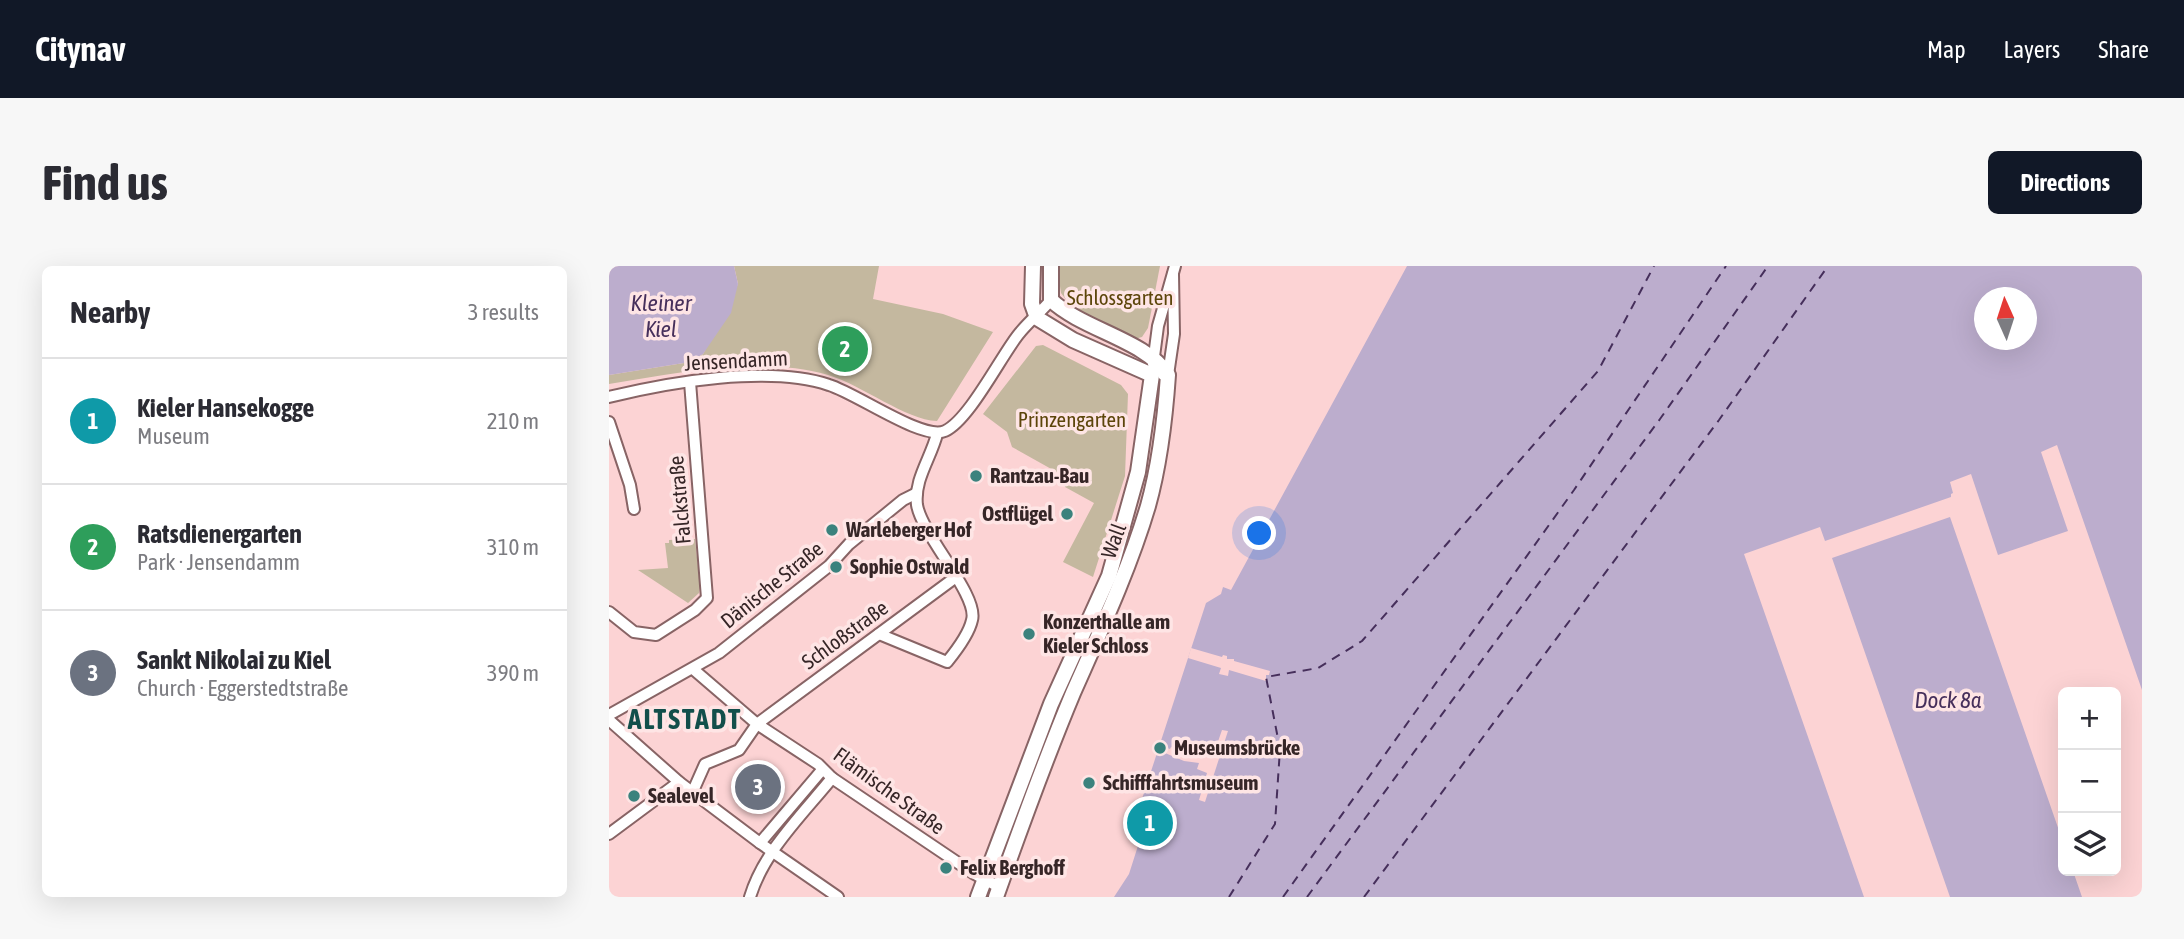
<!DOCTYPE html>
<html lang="en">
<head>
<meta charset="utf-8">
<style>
  :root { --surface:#fff; --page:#f7f7f7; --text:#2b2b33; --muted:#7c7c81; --line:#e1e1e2; --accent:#111827 }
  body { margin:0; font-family:"Asap Condensed",sans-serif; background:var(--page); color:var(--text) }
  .controls { position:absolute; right:21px; bottom:21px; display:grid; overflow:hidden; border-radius:10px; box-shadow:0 7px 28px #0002 }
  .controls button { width:63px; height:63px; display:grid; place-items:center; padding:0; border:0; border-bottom:2px solid var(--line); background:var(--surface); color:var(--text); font:35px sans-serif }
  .compass { position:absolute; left:1365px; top:21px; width:63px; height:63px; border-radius:50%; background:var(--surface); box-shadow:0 7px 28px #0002; rotate:357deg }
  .you { position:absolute; left:651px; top:268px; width:24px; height:24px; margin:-18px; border:5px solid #fff; border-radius:50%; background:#1a73e8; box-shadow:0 0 0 10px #1a73e833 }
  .badge { display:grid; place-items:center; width:46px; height:46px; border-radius:50%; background:var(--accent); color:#fff; font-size:23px; font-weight:700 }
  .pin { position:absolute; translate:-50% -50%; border:4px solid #fff; box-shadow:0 2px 7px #0006 }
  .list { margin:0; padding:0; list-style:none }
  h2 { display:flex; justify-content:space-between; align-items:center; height:91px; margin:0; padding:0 28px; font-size:30px }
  h2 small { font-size:23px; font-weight:400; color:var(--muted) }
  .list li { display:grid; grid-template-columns:46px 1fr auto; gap:21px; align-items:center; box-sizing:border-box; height:126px; padding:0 28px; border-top:2px solid var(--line) }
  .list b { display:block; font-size:26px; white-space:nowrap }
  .list p { margin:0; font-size:23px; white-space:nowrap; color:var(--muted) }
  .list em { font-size:23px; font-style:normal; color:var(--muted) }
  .icon { flex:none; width:38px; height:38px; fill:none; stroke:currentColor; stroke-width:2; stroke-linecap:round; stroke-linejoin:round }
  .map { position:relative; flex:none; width:1533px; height:631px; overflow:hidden; border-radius:10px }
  header { display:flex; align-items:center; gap:42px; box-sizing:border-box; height:98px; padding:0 35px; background:var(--accent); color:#fff }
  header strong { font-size:33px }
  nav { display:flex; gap:38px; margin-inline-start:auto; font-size:24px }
  .intro { display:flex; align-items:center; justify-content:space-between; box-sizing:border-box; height:168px; padding:0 42px }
  h1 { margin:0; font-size:49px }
  .button { padding:18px 32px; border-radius:10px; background:var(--accent); color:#fff; font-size:24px; font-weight:700 }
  main { display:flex; gap:42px; padding:0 42px }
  aside { flex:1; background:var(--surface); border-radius:10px; box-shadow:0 7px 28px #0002 }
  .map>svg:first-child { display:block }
  .green { fill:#c4b89f }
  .water { fill:#bcadcd; fill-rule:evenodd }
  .pier { fill:#fcd3d4 }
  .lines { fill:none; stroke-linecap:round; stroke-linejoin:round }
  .ferry { stroke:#462f5b; stroke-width:2; stroke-dasharray:9 7; stroke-linecap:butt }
  .minor-casing { stroke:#886465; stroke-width:14 }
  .major-casing { stroke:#886465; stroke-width:18 }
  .minor { stroke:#fff; stroke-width:10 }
  .major { stroke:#fff; stroke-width:14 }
  .poi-dot { fill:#3b827d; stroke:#fee5e5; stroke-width:2.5 }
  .labels { text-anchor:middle; stroke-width:7; stroke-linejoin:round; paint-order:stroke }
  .park-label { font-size:21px; fill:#5c450a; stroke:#fee5e5 }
  .street-label { font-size:21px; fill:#362627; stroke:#fee5e5 }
  .poi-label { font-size:21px; font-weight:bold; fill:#362627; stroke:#fee5e5; text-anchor:start }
  .water-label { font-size:23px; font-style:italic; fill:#462f5b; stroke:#fee5e5 }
  .district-label { font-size:28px; font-weight:bold; letter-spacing:2px; fill:#124f4b; stroke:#fee5e5 }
</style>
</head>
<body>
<header>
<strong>Citynav</strong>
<nav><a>Map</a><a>Layers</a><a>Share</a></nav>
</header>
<div class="intro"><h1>Find us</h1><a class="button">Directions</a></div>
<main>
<aside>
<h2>Nearby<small>3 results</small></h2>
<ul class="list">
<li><span class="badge" style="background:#0f9aa8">1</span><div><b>Kieler Hansekogge</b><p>Museum</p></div><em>210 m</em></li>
<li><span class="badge" style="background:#2e9e5b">2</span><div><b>Ratsdienergarten</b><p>Park · Jensendamm</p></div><em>310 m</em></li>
<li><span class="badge" style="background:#6b7280">3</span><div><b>Sankt Nikolai zu Kiel</b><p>Church · Eggerstedtstraße</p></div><em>390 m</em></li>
</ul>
</aside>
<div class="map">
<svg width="1533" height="631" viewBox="0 0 1533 631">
  <rect width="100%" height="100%" fill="#fcd3d4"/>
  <!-- green -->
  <g class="green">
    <path d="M125,0H270L264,33L334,48L384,66L328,155C297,154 253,119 219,109C148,89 71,107 0,118V109L81,96L94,88L129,18Z"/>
    <path d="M448,0H551L539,62L533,71L522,74L464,43L452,27Z"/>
    <path d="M434,79L512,119L519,128L516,210L484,311L454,296L485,237L456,221L453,209L403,181L398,166L374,148L427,80Z"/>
    <path d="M86,273L91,320L90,327L79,337L29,304L59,302L56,277H60V274Z"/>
  </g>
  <!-- water -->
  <g class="water">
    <path d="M0,0H125L129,18L122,47L94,88L81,96L0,109Z"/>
    <path d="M798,0H1533V424L1448,179L1432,186L1459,265L1389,289L1362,208L1341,216L1344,227L1342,228V231L1216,275L1211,261L1135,288L1255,631H505L520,608L542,539L532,536L597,337L612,328L614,321L622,324ZM1376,32H1418V74H1376Z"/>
    <path d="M1341,251L1454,576V605H1464L1473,631H1341L1223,292Z"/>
  </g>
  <!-- pier -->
  <g class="pier">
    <path d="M582,382L613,391L614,389L618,390V393H625V395L661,405L660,409H657V415L620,404L619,410L610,408L612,402L579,392Z"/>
    <path d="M613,464L619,465L596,536L590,534L598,507L588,503L590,497L575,495L549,484L550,479L561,483L562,481L591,492L593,487L604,490Z"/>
  </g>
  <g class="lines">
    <!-- ferry -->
    <g class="ferry">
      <path d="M620,631L666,558L671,483L657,411L709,402L753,375L989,105L1045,0"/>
      <path d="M674,631L965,224L1117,0"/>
      <path d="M698,631L1051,153L1159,0"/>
      <path d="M755,631L1110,154L1219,0"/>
    </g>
    <!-- minor casing -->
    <g class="minor-casing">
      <g id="minor">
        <path d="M544,98L549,60L566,0"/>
        <path d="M554,109H559L565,68L564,8"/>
        <path d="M0,131C61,116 160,99 220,119C247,127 314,175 336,165C360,154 391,92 409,69C419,56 431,47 442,34"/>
        <path d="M0,156L21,219L25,243"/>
        <path d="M347,311L148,458L209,498L223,512L364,607L390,621"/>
        <path d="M0,346L25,366L47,369L86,344L98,332L81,116"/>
        <path d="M270,368L338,396C347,385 360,368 363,354C370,330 313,269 308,239C305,213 322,192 328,168"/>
        <path d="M0,449L110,387L220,300L240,278L294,234L308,227"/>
        <path d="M0,454L70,516L151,577L229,631"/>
        <path d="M84,525L96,498L130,484L148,458L84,403"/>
        <path d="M0,568L70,516"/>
        <path d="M151,577L213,504"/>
        <path d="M141,631C155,585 193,549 223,512"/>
      </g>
    </g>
    <!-- major casing -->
    <g class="major-casing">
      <g id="major">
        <path d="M369,631L442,438L500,310L529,206L543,109L464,74L428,52L423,38L424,0"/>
        <path d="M387,631C411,563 436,494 464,427C491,366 520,304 539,240C551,197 556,153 559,109C537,74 474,64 442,34V0"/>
      </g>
    </g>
    <!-- minor -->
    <use href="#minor" class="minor"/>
    <!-- major -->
    <use href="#major" class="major"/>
  </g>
  <!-- markers -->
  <g class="poi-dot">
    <circle cx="367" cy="210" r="7"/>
    <circle cx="458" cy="248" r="7"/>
    <circle cx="223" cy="264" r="7"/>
    <circle cx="227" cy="301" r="7"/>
    <circle cx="420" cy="368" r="7"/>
    <circle cx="551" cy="482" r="7"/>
    <circle cx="480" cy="517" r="7"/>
    <circle cx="25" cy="530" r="7"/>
    <circle cx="337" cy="602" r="7"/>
  </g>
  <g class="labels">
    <!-- park labels -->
    <g class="park-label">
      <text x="511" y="39">Schlossgarten</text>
      <text x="463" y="161">Prinzengarten</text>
    </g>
    <!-- street labels -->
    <g class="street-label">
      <text transform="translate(127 95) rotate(-3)" y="7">Jensendamm</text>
      <text transform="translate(71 234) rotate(-95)" y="7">Falckstraße</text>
      <text transform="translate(505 275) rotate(-70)" y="7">Wall</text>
      <text transform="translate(163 319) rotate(-39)" y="7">Dänische Straße</text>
      <text transform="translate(236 369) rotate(-36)" y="7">Schloßstraße</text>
      <text transform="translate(280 525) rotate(36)" y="7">Flämische Straße</text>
    </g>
    <!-- poi labels -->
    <g class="poi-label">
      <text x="381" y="217">Rantzau-Bau</text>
      <text x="444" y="255" text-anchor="end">Ostflügel</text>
      <text x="237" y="271">Warleberger Hof</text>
      <text x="241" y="308">Sophie Ostwald</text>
      <text x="434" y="363">Konzerthalle am<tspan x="434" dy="24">Kieler Schloss</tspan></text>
      <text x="565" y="489">Museumsbrücke</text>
      <text x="494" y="524">Schifffahrtsmuseum</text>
      <text x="39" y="537">Sealevel</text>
      <text x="351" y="609">Felix Berghoff</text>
    </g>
    <!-- water labels -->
    <g class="water-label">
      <text x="52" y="45">Kleiner<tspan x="52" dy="26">Kiel</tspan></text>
      <text x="1339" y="442">Dock 8a</text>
    </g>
    <!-- district labels -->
    <g class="district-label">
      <text x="76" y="463">ALTSTADT</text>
    </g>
  </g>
</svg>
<div class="controls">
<button>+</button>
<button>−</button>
<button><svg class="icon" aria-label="layers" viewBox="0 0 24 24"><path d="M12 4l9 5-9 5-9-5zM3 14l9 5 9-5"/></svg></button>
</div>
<svg class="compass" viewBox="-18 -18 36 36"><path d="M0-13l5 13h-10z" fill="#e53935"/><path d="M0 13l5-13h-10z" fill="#7c7c81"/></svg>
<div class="you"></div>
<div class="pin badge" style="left:541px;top:557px;background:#0f9aa8">1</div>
<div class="pin badge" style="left:236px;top:83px;background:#2e9e5b">2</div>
<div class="pin badge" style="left:149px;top:521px;background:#6b7280">3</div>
</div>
</main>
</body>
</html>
